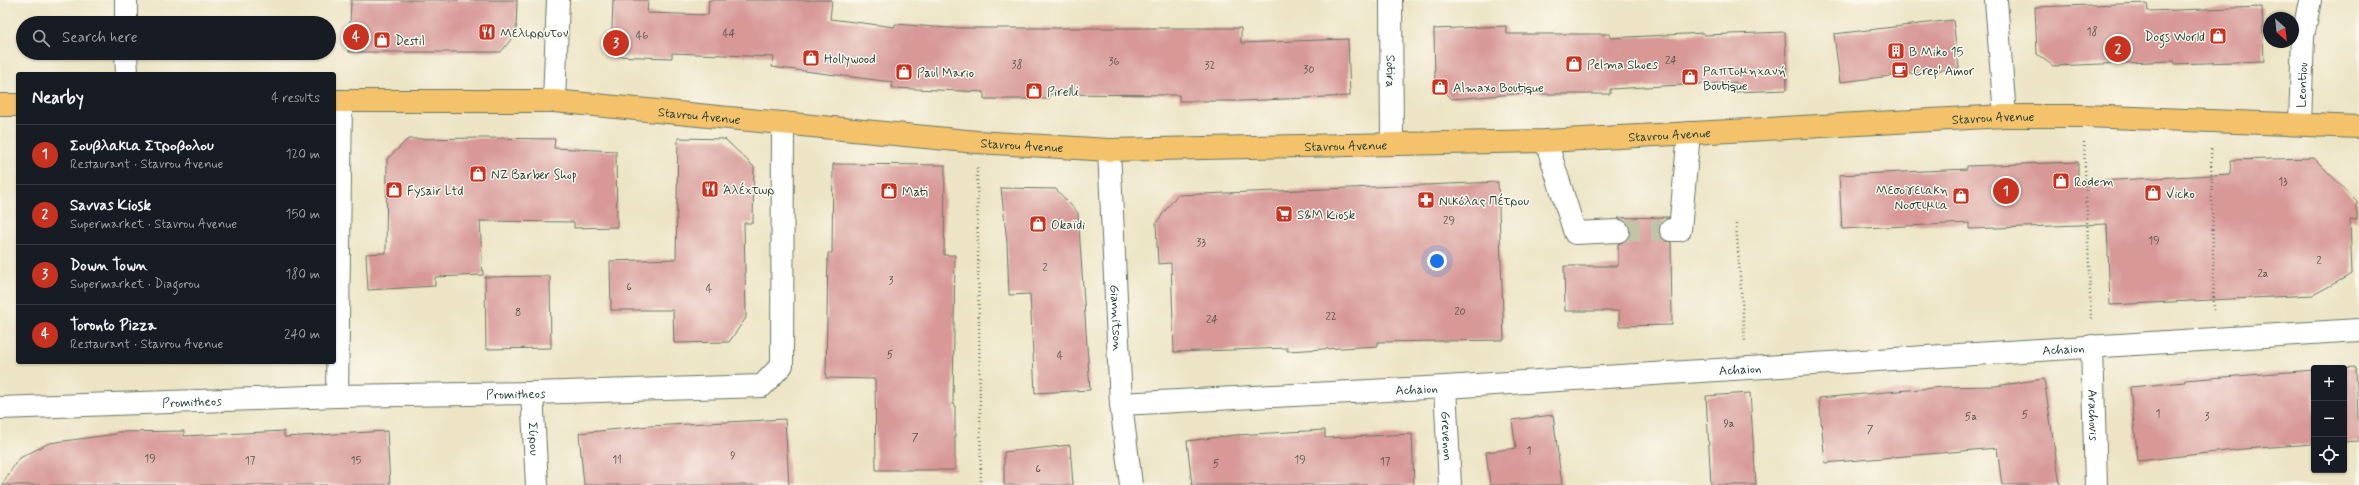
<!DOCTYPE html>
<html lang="en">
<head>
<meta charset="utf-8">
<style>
  :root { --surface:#171b24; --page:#20242c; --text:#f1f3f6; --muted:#9ea1a6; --line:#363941; --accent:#c8321e }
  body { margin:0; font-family:Mynerve,sans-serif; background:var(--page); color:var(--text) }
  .controls { position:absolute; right:12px; bottom:12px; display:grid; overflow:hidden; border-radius:4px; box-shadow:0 1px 3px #0004 }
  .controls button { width:36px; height:36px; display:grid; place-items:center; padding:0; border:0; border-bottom:1px solid var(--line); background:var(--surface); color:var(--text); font:20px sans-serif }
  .compass { position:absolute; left:2263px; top:12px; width:36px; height:36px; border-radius:50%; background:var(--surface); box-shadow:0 1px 3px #0004; rotate:153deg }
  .you { position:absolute; left:1437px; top:261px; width:14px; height:14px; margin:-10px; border:3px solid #fff; border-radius:50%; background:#1a73e8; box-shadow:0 0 0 6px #1a73e833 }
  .badge { display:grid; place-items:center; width:26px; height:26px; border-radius:50%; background:var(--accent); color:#fff; font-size:13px; font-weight:700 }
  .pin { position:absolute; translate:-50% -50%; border:2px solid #fff; box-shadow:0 1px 4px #0006 }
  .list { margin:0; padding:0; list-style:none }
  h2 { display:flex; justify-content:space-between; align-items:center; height:52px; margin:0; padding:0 16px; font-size:17px }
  h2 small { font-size:13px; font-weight:400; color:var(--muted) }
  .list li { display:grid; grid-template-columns:26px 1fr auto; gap:12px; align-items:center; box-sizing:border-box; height:60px; padding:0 16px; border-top:1px solid var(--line) }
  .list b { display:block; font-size:15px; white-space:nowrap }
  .list p { margin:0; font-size:13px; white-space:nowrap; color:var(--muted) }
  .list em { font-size:13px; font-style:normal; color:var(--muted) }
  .icon { flex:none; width:22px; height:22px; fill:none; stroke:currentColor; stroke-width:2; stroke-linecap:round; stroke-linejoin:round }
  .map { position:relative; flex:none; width:2359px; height:485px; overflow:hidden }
  .search { position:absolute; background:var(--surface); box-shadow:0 1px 3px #0004; left:16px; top:16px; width:320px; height:44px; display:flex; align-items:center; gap:10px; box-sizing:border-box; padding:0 14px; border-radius:22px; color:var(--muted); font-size:15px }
  .panel { position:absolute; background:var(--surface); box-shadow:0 1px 3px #0004; left:16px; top:72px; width:320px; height:292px; border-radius:4px }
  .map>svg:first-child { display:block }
  .building { fill:#d79896 }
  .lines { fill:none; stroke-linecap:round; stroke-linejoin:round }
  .minor-tunnel { stroke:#c3c3a7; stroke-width:22; stroke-dasharray:22 11; stroke-linecap:butt }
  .minor-casing { stroke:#677766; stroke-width:24 }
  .major-casing { stroke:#677766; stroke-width:24 }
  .path { stroke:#677766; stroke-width:2.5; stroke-dasharray:1 3; stroke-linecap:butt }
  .minor { stroke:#fff; stroke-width:22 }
  .major { stroke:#f3c26a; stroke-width:22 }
  .labels { text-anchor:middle; stroke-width:3; stroke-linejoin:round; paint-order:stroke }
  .number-label { font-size:11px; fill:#4d544c }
  .poi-label { font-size:13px; fill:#1f3d34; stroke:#fbf7ec; text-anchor:start }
  .street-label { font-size:13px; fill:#1f3d34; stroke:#fbf7ec }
</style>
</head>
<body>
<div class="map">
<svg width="2359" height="485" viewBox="0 0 2359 485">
  <rect width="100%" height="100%" fill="#fbf7ec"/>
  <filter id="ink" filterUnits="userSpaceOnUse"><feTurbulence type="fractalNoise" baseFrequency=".025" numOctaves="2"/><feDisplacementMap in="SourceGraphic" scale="8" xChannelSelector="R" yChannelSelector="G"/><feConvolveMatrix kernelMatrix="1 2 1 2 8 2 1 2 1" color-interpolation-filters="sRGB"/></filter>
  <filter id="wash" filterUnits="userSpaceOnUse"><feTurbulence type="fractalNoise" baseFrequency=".012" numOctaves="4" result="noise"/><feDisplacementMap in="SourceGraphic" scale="16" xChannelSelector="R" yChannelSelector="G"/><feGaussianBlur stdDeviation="0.9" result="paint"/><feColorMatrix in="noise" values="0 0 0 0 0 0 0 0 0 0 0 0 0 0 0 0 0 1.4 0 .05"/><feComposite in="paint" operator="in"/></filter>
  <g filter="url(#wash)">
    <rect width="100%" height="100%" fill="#ece4c4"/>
    <g id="blocks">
      <!-- building -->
      <g class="building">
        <path d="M351,0H517L516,33L501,52H349Z"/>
        <path d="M613,0H648L647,13L708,15L709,0H832L830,19L895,27V24L949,28H1241V43L1348,39L1350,96L1241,101H1179V95L1049,94V99H984V92L892,88V82L772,67L774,57L672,53V58L611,56Z"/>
        <path d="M2147,3L2148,11L2262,7L2264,61L2175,64L2174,61L2053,66L2037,54L2035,7Z"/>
        <path d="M1953,20L1959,68L1840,82L1834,34Z"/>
        <path d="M1506,26L1507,34H1610V38L1704,33V35L1785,32L1787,90L1736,92V82L1610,89V94H1539V92L1452,99L1435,82L1434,29Z"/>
        <path d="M484,138L555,139L554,148L616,151L617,227L574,228V222L480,221L483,275L435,277V286L368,290L366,254L386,253L387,159L408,139Z"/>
        <path d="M678,138L725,139L754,167L753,223H744L746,318L729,342L674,343L673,310H611L610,261L676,259Z"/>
        <path d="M2314,158L2357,202V220H2350L2352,274L2313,295L2110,305L2107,224L1969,229V223L1842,229L1839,175L1967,169V166L2078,162V182L2231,174L2230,160Z"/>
        <path d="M833,164L945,165L944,255H955L953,404H955V470H876L875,379L826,378L828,253H832Z"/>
        <path d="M1498,182L1504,340L1378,342V346L1287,351V348L1174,352L1171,263L1158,264L1156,223L1177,195Z"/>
        <path d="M1001,188L1056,189L1078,213L1090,390L1035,393L1030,294L1009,295L1007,242Z"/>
        <path d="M1669,217L1660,223L1659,230L1664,241L1671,242L1672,325L1619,326V311H1565L1564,266H1618V244L1625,241L1630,231L1628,224L1618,218Z"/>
        <path d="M550,276L551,348L486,349L485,277Z"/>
        <path d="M2356,367L2359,441L2344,442V368H2338Z"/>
        <path d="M2314,370V444L2243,449L2138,461L2130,387L2185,382V380Z"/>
        <path d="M2044,379L2060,485H2002L1997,448L1825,463L1819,398L1943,387L1995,386Z"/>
        <path d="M1750,393L1756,485H1711L1706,396Z"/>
        <path d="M1553,415L1562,485H1490L1486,452L1516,448L1512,420Z"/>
        <path d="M785,419L789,485H584L579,433L650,426Z"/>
        <path d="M1325,430V438L1412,434L1414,485H1192L1187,441L1236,435Z"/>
        <path d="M184,431V436L284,431V437L387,431L390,485H2L18,459L49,443L116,434V432Z"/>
        <path d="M1070,445L1073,485H1004V452Z"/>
      </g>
    </g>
  </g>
  <g filter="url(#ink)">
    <use href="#blocks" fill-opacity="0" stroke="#677766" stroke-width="1"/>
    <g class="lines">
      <!-- minor-tunnel -->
      <path class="minor-tunnel" d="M1618,231L1671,230"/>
      <!-- minor casing -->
      <g class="minor-casing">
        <g id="minor">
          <path d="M126,0V23"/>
          <path id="s1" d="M1391,0L1392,143"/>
          <path d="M1996,0L2005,116"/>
          <path d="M126,53L127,74"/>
          <path d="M554,101L558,0"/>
          <path id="s2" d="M2300,123L2303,37L2310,0"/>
          <path d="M1546,141L1575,233L1618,231"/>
          <path id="s3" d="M1109,150L1121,404L1131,485"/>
          <path d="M1671,230H1680L1689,133"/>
          <path id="s4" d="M2092,346L2096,485"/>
          <path id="s5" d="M1445,387L1450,485"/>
          <path id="s6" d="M532,393L537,485"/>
          <path d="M337,396L341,101"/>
          <path id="s7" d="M1121,404L1445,387L2359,330"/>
          <path id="s8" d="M0,408L337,396L532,393L762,386L782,365L783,123"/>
        </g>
      </g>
      <!-- major casing -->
      <g class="major-casing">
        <g id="major">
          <path id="s9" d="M334,101H554L977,142L1109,150L1546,141L2005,116H2084L2359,127"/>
          <path d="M0,105H18"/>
        </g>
      </g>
      <!-- path -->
      <g class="path">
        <path d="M2084,142L2091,319"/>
        <path d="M2211,149L2214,312"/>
        <path d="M977,168L981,485"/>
        <path d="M1736,224L1745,341"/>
      </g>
      <!-- minor -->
      <use href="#minor" class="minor"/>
      <!-- major -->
      <use href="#major" class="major"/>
    </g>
  </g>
  <!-- icons -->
  <defs>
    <g id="restaurant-square" transform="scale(0.9)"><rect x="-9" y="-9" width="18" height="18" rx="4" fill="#c8321e" stroke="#fbf7ec"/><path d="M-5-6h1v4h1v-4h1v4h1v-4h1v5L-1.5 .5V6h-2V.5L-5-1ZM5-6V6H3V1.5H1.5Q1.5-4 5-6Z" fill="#fff"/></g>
    <g id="shop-square" transform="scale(0.9)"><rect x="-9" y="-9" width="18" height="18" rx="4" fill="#c8321e" stroke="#fbf7ec"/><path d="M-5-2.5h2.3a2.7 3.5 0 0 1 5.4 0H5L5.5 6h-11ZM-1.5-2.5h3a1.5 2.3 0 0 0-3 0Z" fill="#fff"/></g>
    <g id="building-square" transform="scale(0.9)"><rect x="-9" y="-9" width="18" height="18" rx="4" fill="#c8321e" stroke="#fbf7ec"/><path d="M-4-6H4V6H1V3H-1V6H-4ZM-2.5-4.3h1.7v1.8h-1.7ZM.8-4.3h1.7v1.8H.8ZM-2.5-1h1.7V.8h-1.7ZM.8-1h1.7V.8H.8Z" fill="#fff"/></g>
    <g id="cafe-square" transform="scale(0.9)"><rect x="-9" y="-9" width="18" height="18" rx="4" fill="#c8321e" stroke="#fbf7ec"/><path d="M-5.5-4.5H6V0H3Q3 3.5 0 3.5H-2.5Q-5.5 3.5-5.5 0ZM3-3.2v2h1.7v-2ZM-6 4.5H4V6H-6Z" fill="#fff"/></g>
    <g id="pharmacy-square" transform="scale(0.9)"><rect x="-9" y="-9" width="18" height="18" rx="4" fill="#c8321e" stroke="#fbf7ec"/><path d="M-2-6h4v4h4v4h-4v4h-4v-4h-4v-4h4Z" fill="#fff"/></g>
    <g id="supermarket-square" transform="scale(0.9)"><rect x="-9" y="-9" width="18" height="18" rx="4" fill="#c8321e" stroke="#fbf7ec"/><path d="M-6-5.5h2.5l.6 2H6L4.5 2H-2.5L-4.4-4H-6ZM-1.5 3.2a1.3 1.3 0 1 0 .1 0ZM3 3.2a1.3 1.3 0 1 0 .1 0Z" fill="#fff"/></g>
  </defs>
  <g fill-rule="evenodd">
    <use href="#restaurant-square" x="487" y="32"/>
    <use href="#shop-square" x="2218" y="36"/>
    <use href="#shop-square" x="382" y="40"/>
    <use href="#building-square" x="1896" y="51"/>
    <use href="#shop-square" x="811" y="58"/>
    <use href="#shop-square" x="1574" y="64"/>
    <use href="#cafe-square" x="1900" y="70"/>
    <use href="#shop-square" x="904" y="72"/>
    <use href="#shop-square" x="1690" y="77"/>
    <use href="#shop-square" x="1440" y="87"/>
    <use href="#shop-square" x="1034" y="91"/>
    <use href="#shop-square" x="478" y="174"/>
    <use href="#shop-square" x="2061" y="181"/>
    <use href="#restaurant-square" x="710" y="189"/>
    <use href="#shop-square" x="394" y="190"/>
    <use href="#shop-square" x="889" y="191"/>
    <use href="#shop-square" x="2153" y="193"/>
    <use href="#shop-square" x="1961" y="196"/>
    <use href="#pharmacy-square" x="1426" y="200"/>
    <use href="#supermarket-square" x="1284" y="214"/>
    <use href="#shop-square" x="1038" y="224"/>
  </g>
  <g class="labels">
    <!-- number labels -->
    <g class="number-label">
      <text x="2092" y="35">18</text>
      <text x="729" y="37">44</text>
      <text x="642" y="39">46</text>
      <text x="1671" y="64">24</text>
      <text x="1114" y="65">36</text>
      <text x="1017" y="68">38</text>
      <text x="1210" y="69">32</text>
      <text x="1309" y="73">30</text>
      <text x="2283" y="185">13</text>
      <text x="1449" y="224">29</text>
      <text x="2154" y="244">19</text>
      <text x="1201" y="246">33</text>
      <text x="2319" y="264">2</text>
      <text x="1045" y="271">2</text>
      <text x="2263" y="277">2a</text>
      <text x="891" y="284">3</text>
      <text x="629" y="290">6</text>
      <text x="709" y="292">4</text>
      <text x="1460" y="315">20</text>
      <text x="518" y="316">8</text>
      <text x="1331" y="320">22</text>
      <text x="1212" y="323">24</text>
      <text x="890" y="358">5</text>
      <text x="1060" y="359">4</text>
      <text x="2158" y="417">1</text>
      <text x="2025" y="418">5</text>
      <text x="1971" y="420">5a</text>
      <text x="2207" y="420">3</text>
      <text x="1729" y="427">9a</text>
      <text x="1870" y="433">7</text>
      <text x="915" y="441">7</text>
      <text x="1529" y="454">1</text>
      <text x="733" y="459">9</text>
      <text x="150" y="462">19</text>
      <text x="617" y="463">11</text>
      <text x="1300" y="463">19</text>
      <text x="250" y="464">17</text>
      <text x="356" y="464">15</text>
      <text x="1385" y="465">17</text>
      <text x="1216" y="467">5</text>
      <text x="1038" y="472">6</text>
    </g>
    <!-- poi labels -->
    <g class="poi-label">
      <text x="500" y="37">Μελιρρυτον</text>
      <text x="2205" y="41" text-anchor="end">Dogs World</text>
      <text x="395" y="45">Destil</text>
      <text x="1909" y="56">B Miko 15</text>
      <text x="824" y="63">Hollywood</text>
      <text x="1587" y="69">Pelma Shoes</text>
      <text x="1703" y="75">Ραπτομηχανή<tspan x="1703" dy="15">Boutique</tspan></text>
      <text x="1913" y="75">Crep' Amor</text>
      <text x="917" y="77">Paul Mario</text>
      <text x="1453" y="92">Almaxo Boutique</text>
      <text x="1047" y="96">Pirelli</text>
      <text x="491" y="179">NZ Barber Shop</text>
      <text x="2074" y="186">Rodem</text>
      <text x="723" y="194">Άλέχτωρ</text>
      <text x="1948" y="194" text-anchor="end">Μεσογειακη<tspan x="1948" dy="15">Νοστιμια</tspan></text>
      <text x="407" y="195">Fysair Ltd</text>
      <text x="902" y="196">Mati</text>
      <text x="2166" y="198">Vicko</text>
      <text x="1439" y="205">Νικόλας Πέτρου</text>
      <text x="1297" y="219">S&amp;M Kiosk</text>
      <text x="1051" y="229">Okaïdi</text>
    </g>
    <!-- street labels -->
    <g class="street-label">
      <text dy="5" stroke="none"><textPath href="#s1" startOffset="71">Sotira</textPath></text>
      <text dy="5" stroke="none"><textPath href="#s2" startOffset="38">Leontiou</textPath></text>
      <text dy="5" stroke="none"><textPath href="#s9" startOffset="366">Stavrou Avenue</textPath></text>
      <text dy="5" stroke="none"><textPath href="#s9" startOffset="1662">Stavrou Avenue</textPath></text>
      <text dy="5" stroke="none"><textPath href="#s9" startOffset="1338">Stavrou Avenue</textPath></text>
      <text dy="5" stroke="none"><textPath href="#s9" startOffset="1014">Stavrou Avenue</textPath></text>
      <text dy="5" stroke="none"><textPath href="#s9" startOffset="690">Stavrou Avenue</textPath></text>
      <text dy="5" stroke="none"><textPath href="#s3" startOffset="168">Giannitson</textPath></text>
      <text dy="5" stroke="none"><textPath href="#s7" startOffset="944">Achaion</textPath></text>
      <text dy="5" stroke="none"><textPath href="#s7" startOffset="620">Achaion</textPath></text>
      <text dy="5" stroke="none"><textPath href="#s7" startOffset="296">Achaion</textPath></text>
      <text dy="5" stroke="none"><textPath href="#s8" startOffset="516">Promitheos</textPath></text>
      <text dy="5" stroke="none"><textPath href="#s8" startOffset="192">Promitheos</textPath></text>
      <text dy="5" stroke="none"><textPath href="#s4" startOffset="69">Arachovis</textPath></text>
      <text dy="5" stroke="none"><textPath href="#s5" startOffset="49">Grevenon</textPath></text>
      <text dy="5" stroke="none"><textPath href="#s6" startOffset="46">Σύρου</textPath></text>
    </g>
  </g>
</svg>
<div class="controls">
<button>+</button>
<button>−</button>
<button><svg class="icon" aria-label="locate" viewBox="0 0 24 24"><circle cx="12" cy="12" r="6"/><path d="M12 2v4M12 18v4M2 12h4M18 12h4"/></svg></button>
</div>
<svg class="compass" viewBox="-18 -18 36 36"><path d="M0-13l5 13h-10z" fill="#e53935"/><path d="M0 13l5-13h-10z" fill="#9ea1a6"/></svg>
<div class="you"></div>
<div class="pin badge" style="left:2006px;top:191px">1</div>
<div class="pin badge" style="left:2118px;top:49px">2</div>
<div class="pin badge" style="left:616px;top:43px">3</div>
<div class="pin badge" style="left:356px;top:37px">4</div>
<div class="search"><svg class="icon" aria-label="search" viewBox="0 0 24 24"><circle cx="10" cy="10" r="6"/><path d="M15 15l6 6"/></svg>Search here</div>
<section class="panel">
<h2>Nearby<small>4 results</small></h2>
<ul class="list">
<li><span class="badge">1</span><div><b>Σουβλακια Στροβολου</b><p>Restaurant · Stavrou Avenue</p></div><em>120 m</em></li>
<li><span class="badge">2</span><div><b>Savvas Kiosk</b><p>Supermarket · Stavrou Avenue</p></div><em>150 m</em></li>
<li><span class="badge">3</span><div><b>Down Town</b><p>Supermarket · Diagorou</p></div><em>180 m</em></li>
<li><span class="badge">4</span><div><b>Toronto Pizza</b><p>Restaurant · Stavrou Avenue</p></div><em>240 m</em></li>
</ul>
</section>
</div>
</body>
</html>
